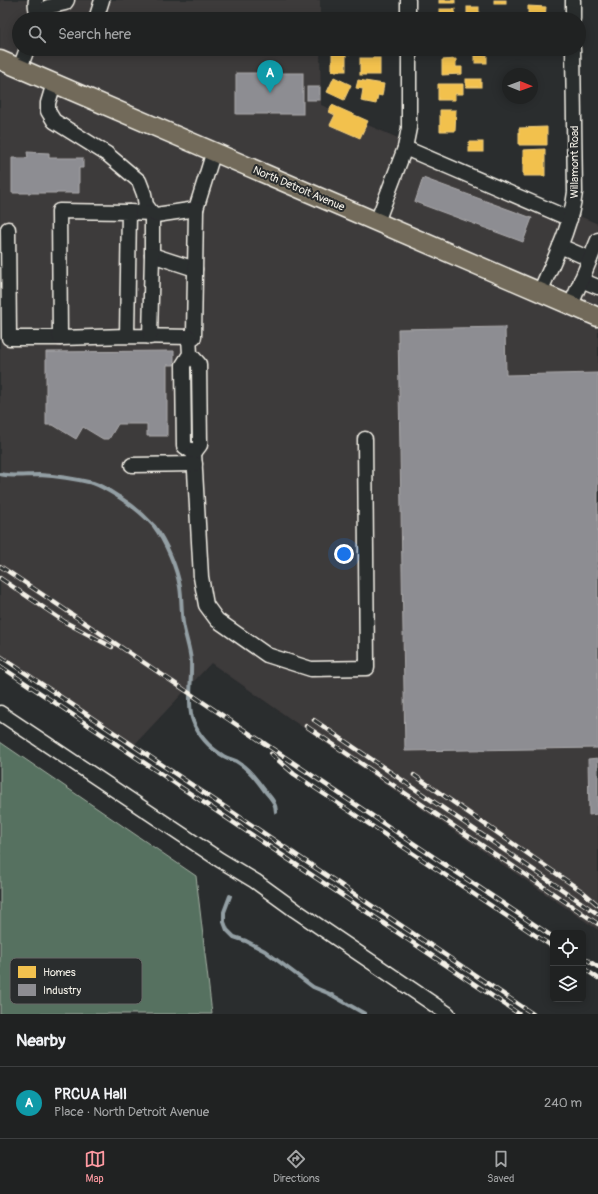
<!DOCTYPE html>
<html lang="en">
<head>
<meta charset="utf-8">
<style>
  :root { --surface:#202222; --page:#282a2a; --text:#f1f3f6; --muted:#a2a4a5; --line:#3d3f40; --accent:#ff9aa2 }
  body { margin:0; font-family:Pangolin,sans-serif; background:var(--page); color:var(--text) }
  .controls { position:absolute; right:12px; bottom:12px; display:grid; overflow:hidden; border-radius:6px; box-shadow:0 2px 10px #0003 }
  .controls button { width:36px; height:36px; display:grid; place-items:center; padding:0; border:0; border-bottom:1px solid var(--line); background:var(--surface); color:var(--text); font:20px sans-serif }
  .compass { position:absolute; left:502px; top:68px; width:36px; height:36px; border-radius:50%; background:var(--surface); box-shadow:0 2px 10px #0003; rotate:91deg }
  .you { position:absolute; left:344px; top:554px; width:14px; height:14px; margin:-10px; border:3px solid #fff; border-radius:50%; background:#1a73e8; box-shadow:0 0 0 6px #1a73e833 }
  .badge { display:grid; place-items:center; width:26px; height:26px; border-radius:50%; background:var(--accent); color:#fff; font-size:13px; font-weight:700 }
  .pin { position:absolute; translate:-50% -33px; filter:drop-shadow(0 1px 2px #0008) }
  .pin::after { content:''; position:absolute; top:21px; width:14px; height:12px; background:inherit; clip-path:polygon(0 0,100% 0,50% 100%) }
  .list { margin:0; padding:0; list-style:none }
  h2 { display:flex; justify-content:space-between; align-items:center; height:52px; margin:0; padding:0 16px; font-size:17px }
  h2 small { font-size:13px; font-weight:400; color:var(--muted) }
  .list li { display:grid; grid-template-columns:26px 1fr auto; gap:12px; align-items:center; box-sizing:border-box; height:72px; padding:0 16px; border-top:1px solid var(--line) }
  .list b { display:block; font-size:15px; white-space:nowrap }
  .list p { margin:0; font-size:13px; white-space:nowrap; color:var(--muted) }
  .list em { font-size:13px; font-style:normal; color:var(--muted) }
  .icon { flex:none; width:22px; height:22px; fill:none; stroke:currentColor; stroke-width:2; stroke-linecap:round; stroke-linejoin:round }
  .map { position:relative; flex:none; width:598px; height:1014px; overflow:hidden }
  .search { position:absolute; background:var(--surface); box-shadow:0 2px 10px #0003; left:12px; right:12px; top:12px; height:44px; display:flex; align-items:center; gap:10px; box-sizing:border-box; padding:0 14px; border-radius:22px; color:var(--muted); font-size:15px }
  .sheet { height:124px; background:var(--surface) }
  nav { display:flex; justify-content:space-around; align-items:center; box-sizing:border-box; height:56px; border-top:1px solid var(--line); background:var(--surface); font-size:11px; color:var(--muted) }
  nav a { display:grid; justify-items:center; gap:2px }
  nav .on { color:var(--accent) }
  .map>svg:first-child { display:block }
  .built { fill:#3e3a3b }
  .green { fill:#567160; stroke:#a5b1a4 }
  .homes { fill:#f2c14e; stroke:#f3cf7c }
  .industry { fill:#8d8d92; stroke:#acabac }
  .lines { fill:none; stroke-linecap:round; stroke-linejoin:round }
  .stream { stroke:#939fa4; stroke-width:4 }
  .minor-casing { stroke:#f4f1e8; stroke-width:17 }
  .major-casing { stroke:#f4f1e8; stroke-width:21 }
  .minor { stroke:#2a2d2e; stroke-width:14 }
  .major { stroke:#726b5a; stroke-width:18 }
  .rail-casing { stroke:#f4f1e8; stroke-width:4.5 }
  .rail { stroke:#2a2d2e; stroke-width:3; stroke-dasharray:9; stroke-linecap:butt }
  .labels { text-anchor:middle; stroke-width:4; stroke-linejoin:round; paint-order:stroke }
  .street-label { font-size:11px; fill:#f4f1e8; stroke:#2a2d2e }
  .key { fill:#2a2d2e; stroke:#676866; stroke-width:1 }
  .key-label { font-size:11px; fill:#f4f1e8 }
</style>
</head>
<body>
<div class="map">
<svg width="598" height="1014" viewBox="0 0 598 1014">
  <rect width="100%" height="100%" fill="#2a2d2e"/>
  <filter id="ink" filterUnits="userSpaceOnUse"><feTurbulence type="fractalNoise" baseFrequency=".025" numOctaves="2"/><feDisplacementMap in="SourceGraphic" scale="8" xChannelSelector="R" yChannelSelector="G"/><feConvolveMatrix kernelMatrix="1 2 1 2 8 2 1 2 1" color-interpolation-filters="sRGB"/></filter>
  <g filter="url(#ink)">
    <!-- built -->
    <path class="built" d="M0,0H320V19H19V49H320L321,105L598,224V930L305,729L211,663L134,745L0,656Z"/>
    <!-- green -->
    <path class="green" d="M0,742L196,876L212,1014H0Z"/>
    <!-- homes -->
    <g class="homes">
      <rect x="439" y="0" width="16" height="3"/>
      <rect x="494" y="0" width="12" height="4"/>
      <path d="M528,6L546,7L545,19H528Z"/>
      <rect x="467" y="7" width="12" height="9"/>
      <rect x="439" y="9" width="16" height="10"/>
      <path d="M339,15V19H325V16Z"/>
      <rect x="349" y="49" width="32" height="5"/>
      <path d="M440,49H469V51L440,50Z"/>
      <rect x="332" y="54" width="14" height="17"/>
      <rect x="475" y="55" width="12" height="8"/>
      <rect x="360" y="58" width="20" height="17"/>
      <path d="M456,59V67H462V74L442,75V60Z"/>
      <path d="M334,77L351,85L344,100L327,92Z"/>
      <rect x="466" y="79" width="15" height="8"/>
      <path d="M358,80L384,84L382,96L378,95L376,104L361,101L363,89L356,88Z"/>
      <path d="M438,84H463V94H455V100H438Z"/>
      <path d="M332,105L368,121L360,138L330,125L335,115L329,112Z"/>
      <path d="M440,110H456L455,131H440Z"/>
      <path d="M547,127V145H519V128Z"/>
      <rect x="469" y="142" width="14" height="10"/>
      <path d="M545,149V176H523V150Z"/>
    </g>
    <!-- industry -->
    <g class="industry">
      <rect x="236" y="73" width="67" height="41"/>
      <rect x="307" y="87" width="13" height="13"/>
      <path d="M27,152L49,153V158H83V168H79V193H12V158H28Z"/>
      <path d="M423,178L532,218L523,242L415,202Z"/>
      <path d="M505,327L506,375L598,373V748L405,751L398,329Z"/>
      <path d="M174,351V365H167V436H147V424H118L109,439H103L83,427L76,439L53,425H46V352Z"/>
      <path d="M598,758V814L589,815L588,759Z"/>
    </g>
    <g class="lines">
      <!-- stream -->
      <g class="stream">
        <path d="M0,474C13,477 25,475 39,475C56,476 76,479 93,483C102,486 111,492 119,497C132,505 144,515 154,526C166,542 177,568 180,587C182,599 181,611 183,623C185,636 190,648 191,661C192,679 187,706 193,721C198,735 210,748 222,755C226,758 231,759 236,761C248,768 257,780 265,791C271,798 276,803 276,812"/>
        <path d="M230,896L224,912V922L227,930L234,937L246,941L265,951L313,987L330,994L365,1014"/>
      </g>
      <!-- minor casing -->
      <g class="minor-casing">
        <g id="minor">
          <path d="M36,0C34,7 39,12 36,19"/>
          <path d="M408,0V19"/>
          <path d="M573,0V19"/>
          <path d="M48,7L65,3L67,0"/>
          <path d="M96,19L102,0"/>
          <path d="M20,68L27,49"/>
          <path d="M54,83L48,103V111L54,121L107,154L139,181L144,194L146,205L152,213V255L195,269"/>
          <path d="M405,148L570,219"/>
          <path d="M129,212L152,213L156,215L196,209L214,151"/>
          <path d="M377,222L405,148L409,128V49"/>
          <path d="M8,229L9,338H60"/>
          <path d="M560,246L590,259"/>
          <path d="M581,280L598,287"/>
          <path d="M540,292C554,259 571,228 575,192L573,49"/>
          <path d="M571,305L598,240"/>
          <path d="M127,336L60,338L59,211L129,212L127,336L194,337L196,209"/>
          <path d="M150,337L152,255"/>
          <path d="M189,337L190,354L199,364L200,445L194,453L184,446L183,365L190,354"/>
          <path d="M194,453L201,577L206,605L217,620L267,655L311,669L367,668L365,439"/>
          <path d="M132,465L195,464"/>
          <path d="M0,713L220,860L255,881L295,910L448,1014"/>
        </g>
      </g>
      <!-- major casing -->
      <g class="major-casing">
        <path id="major" d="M0,60L598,317"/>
      </g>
      <!-- minor -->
      <use href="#minor" class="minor"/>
      <!-- major -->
      <use href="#major" class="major"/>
      <!-- rail casing -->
      <g class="rail-casing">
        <g id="rail">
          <path d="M0,566L553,937"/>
          <path d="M0,578L65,622L112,647"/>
          <path d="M0,656L533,1014"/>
          <path d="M0,666L519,1014"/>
          <path d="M314,720L598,914"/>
          <path d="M306,726L598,924"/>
          <path d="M271,754L294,774L553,947"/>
          <path d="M414,775L583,892L598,905"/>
          <path d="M583,957L598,967"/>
          <path d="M583,968L598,978"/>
        </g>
      </g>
      <!-- rail -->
      <use href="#rail" class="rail"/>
    </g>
  </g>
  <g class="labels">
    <!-- street labels -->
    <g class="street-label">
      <text transform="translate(574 162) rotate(-90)" y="4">Willamont Road</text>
      <text transform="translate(299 188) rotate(23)" y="4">North Detroit Avenue</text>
    </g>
  </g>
  <!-- legend -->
  <rect x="10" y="958" width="132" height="46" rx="6" class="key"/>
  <rect x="18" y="966" width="18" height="12" fill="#f2c14e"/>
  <rect x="18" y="984" width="18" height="12" fill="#8d8d92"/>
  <g class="key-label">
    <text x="43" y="976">Homes</text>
    <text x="43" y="994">Industry</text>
  </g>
</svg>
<div class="controls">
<button><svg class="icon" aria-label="locate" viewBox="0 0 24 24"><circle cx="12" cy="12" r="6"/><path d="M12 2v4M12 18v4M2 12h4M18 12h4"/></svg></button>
<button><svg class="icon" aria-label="layers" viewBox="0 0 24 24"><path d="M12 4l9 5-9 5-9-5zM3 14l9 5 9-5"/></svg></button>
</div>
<svg class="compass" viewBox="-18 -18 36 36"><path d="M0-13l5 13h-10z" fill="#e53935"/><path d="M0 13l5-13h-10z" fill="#a2a4a5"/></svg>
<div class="you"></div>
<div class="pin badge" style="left:270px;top:93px;background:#0f9aa8">A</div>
<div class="search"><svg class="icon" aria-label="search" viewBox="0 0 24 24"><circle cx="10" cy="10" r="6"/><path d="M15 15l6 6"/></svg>Search here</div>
</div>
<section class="sheet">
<h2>Nearby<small></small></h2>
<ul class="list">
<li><span class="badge" style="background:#0f9aa8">A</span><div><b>PRCUA Hall</b><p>Place · North Detroit Avenue</p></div><em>240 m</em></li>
</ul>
</section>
<nav>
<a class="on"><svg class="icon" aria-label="map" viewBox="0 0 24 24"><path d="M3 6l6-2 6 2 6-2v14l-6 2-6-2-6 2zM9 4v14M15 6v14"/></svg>Map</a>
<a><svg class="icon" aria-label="directions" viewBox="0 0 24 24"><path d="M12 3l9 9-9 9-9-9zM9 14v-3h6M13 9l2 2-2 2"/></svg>Directions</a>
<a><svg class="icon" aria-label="saved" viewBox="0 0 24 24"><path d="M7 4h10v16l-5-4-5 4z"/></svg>Saved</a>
</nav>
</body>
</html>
